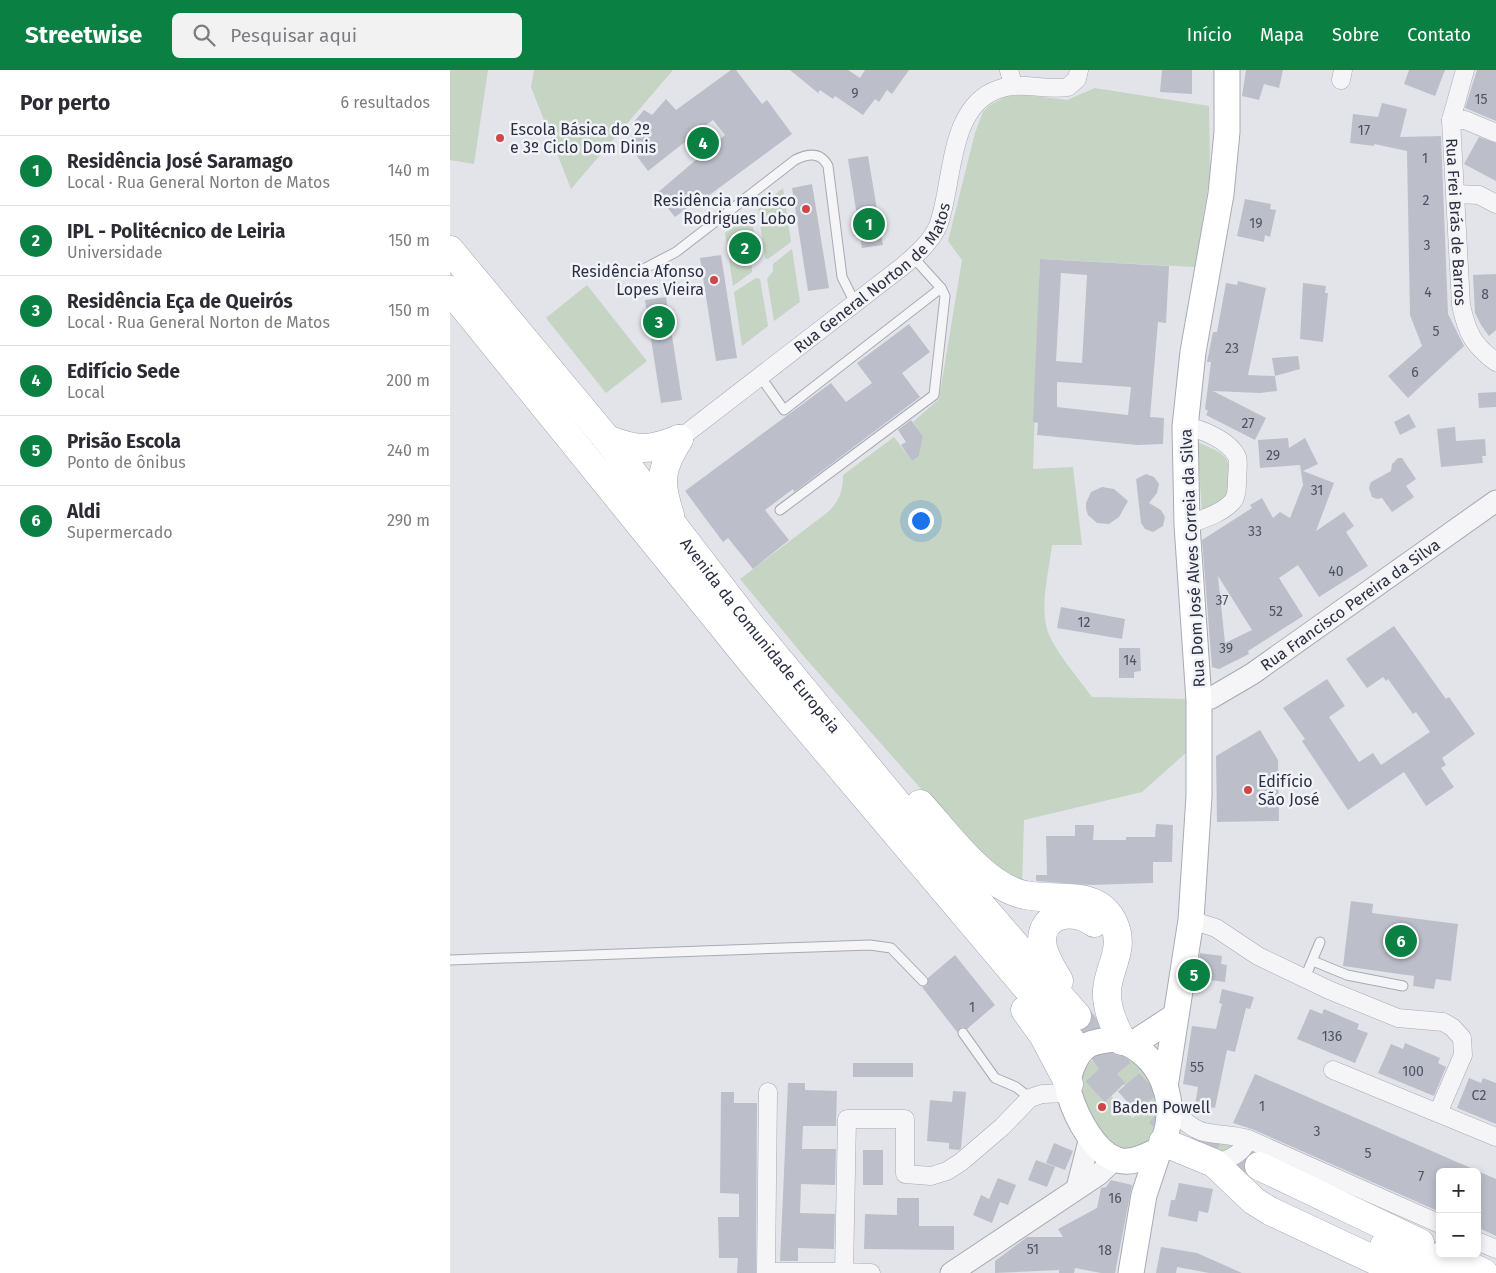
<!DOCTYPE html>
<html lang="pt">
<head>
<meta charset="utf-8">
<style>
  :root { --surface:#fff; --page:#f2f2f3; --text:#2b2b33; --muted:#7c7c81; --line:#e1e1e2; --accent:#0b8043 }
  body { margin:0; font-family:"Fira Sans",sans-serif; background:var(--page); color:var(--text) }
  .controls { position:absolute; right:15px; bottom:15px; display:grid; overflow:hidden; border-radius:8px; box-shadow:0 2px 8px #0003 }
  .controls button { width:45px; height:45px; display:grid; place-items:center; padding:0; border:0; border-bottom:1px solid var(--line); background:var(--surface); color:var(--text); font:25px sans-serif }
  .you { position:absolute; left:470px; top:450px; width:18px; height:18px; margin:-12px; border:4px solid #fff; border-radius:50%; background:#1a73e8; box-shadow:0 0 0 8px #1a73e833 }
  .badge { display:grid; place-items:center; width:32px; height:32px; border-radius:50%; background:var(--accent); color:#fff; font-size:16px; font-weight:700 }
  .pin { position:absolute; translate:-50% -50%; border:2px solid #fff; box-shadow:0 1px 5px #0006 }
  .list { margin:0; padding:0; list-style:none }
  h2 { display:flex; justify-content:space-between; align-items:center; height:65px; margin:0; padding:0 20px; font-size:21px }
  h2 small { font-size:16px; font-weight:400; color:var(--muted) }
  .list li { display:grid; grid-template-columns:32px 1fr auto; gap:15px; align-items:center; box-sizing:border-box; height:70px; padding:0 20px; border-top:1px solid var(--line) }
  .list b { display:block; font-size:19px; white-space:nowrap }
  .list p { margin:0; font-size:16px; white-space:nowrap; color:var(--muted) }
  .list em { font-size:16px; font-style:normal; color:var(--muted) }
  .icon { flex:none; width:28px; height:28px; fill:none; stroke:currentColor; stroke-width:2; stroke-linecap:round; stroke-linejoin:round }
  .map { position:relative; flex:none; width:1046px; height:1203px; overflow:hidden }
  header { display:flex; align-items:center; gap:30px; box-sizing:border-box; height:70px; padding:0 25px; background:var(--accent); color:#fff }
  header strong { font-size:24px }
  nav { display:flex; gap:28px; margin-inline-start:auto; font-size:18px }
  .search { width:350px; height:45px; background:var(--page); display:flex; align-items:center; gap:12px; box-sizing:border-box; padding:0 18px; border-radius:8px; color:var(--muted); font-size:19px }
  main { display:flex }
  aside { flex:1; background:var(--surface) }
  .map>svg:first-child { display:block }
  .green { fill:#c5d4c3; fill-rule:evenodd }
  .building { fill:#bcbfca; fill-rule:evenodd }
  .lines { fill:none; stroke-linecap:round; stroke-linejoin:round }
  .primary-tunnel { stroke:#bdc0c8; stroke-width:28; stroke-dasharray:28 14; stroke-linecap:butt }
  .service-casing { stroke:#a7aab4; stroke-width:11 }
  .minor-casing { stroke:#a7aab4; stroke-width:19 }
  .tertiary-casing { stroke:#a7aab4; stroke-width:23 }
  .secondary-casing { stroke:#a7aab4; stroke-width:27 }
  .primary-casing { stroke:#a1a6b6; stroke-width:29 }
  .service { stroke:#f5f5f8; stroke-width:9 }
  .minor { stroke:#f5f5f8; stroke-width:18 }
  .tertiary { stroke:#f5f5f8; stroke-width:21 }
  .secondary { stroke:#fff; stroke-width:25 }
  .primary { stroke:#fff; stroke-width:28 }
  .poi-dot { fill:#cf4748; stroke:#f1f3f8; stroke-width:2 }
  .labels { text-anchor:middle; stroke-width:5; stroke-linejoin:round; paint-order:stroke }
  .number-label { font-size:14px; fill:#4e5364 }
  .poi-label { font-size:16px; fill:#2a2f42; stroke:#f1f3f8; text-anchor:start }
  .street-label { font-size:16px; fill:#2a2f42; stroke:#f1f3f8 }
</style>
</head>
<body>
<header>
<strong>Streetwise</strong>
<div class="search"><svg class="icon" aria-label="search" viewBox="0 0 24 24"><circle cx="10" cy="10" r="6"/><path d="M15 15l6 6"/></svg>Pesquisar aqui</div>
<nav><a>Início</a><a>Mapa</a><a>Sobre</a><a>Contato</a></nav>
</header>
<main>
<aside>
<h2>Por perto<small>6 resultados</small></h2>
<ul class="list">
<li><span class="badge">1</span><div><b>Residência José Saramago</b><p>Local · Rua General Norton de Matos</p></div><em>140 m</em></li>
<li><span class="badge">2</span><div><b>IPL - Politécnico de Leiria</b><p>Universidade</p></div><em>150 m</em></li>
<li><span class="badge">3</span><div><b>Residência Eça de Queirós</b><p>Local · Rua General Norton de Matos</p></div><em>150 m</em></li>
<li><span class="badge">4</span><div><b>Edifício Sede</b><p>Local</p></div><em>200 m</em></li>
<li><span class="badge">5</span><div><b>Prisão Escola</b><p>Ponto de ônibus</p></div><em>240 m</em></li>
<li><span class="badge">6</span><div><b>Aldi</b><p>Supermercado</p></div><em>290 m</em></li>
</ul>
</aside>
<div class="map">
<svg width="1046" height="1203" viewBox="0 0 1046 1203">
  <rect width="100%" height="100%" fill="#e2e4ea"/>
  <!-- green -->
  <g class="green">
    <path d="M0,0H38L24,94L0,90Z"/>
    <path d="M84,0H223L121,119L81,17Z"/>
    <path d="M645,18L759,36L760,106L745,197L590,189L583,399L623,397L632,475H602C599,501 590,534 597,559C602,578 630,610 642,627L738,629V681L692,722L574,750L572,817L526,781L357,590L290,509L378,442C390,430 393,421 393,405L444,367L462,391L469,386L473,366L463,352L489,329L512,190L498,171L525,63L533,42L540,35L557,26L575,25L617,30Z"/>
    <path d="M333,118L341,172L318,189L315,188L308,139Z"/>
    <path d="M301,145L308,188L302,193V202L283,216L275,163Z"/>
    <path d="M342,179L350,232L324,251L317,209L323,201V194Z"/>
    <path d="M306,208L310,209L318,256L292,276L284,222Z"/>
    <path d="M137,215L197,291L156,323L96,248Z"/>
    <path d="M747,372C781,386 781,387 778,424L768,434L752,441Z"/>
    <path d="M659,982C696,982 705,1019 711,1050L698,1073C691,1075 683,1080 676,1080C652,1081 627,1026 632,1006C635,993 646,986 659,982ZM658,999L695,1036L683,1048L646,1011Z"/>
    <path d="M771,1069L786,1076L773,1084L758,1077L760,1070Z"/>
    <path d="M800,1083L812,1088L799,1115L786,1096Z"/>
  </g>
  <!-- building -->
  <g class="building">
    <path d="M281,0H286L312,34L317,30L342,64L254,129L252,127L225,147L206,124L275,65L263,50L198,101L177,73L188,59L183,53L194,40L202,45L216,29L226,40Z"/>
    <path d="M340,0H398L410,8L415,0H459L442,24L437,20L429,32L425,29L413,45L385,26L383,29L370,20L368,23Z"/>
    <path d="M712,0H742V24L710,22Z"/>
    <path d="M796,0H833L829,18L814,14L809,30L792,26Z"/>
    <path d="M959,0H995L985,26L954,14Z"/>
    <path d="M1027,0H1046V51L1015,38Z"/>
    <path d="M932,33L957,39L950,67L991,66L998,244L1014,276L958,328L938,306L972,276L960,245L957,81L924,74V76L900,73L903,44L928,47Z"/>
    <path d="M1029,67L1046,73V111L1014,94Z"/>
    <path d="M418,86L433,175L412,178L398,89Z"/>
    <path d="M362,114L379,218L358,221L342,118Z"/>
    <path d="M795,129L821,134L820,139L826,140L820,167L815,165L814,172L787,166Z"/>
    <path d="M271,185L287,288L266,291L250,188Z"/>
    <path d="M590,189L719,196L716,253L708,252L700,347L714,348L713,374L687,375L587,365L588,353L583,352L584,327ZM611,203L637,205L632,293L606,291ZM607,312L681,317L678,345L607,337Z"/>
    <path d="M1046,204V260L1039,266L1031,255L1025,243L1023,205Z"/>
    <path d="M788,211L816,218L798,305L825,306L822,288L848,286L850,299L825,306L827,321L810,323L763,321L816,348L805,370L756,345L758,341L755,339L761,292H757L763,262H767L776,213L787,215Z"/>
    <path d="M853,213L876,216L875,223H878L873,272L850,269Z"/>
    <path d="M216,227L232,330L211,333L195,230Z"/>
    <path d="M459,254L480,282L452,303L470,327L344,422L343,419L315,440L339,470L303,499L278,468L273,472L235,421L381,313L396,332L422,313L407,293Z"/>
    <path d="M1046,322V337L1029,338L1028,323Z"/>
    <path d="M959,344L966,357L950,365L944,352Z"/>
    <path d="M461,350L473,366L469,386L462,391L451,375L456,372L448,360Z"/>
    <path d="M1005,357L1006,371L1035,369L1036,386H1032L1033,393L991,397L987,359Z"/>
    <path d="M838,368L839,378L855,368L868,394L853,401L884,413L866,461L894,442L904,456L896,462L918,496L869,527L848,495L829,508L853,546L798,581L799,584L769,599L762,597L752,470L802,438L800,435L812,428L823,448L830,442L840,448L853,415L850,395L810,398L808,370ZM768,506L802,560L775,573Z"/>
    <path d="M948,388H952L966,409L956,416L964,427L942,442L932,428L927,429L922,427L919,418L921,412L941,401L942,394Z"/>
    <path d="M696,404L704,407L709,414L707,423L699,433L711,440L715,447L713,456L703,462L695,459L691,453L686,409Z"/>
    <path d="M652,417L664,419L678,431L669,447L659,454L647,453L638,445L636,439V433L641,422Z"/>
    <path d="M611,537L675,549L672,569L607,558Z"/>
    <path d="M944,556L996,629L999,627L1025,664L992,688L996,695L991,698L1004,717L976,736L954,702L898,740L852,671L855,669L833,638L877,609L895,636L879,647L909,692L923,683L931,695L980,662L966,642L963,644L938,609L936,611L933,607L917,618L896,589Z"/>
    <path d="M669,578H690L691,601L684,602V608H669Z"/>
    <path d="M810,660L828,690L829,751L767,752L766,686Z"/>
    <path d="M706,754L723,755L722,792H703V813L640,815L586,811V805H597L596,766H625V755H644L643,770H676V767H705Z"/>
    <path d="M901,831L923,834L922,843L1008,854L1001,911L986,909L984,919L963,916L964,906L893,896Z"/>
    <path d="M750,883L772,886L771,894L777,895L775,912L752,909L753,903L747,902Z"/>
    <path d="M505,885L545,935L517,959L512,957L507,962L472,917L477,916L478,908Z"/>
    <path d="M772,919L804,927L800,939L796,938L785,982L777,980L765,1038L745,1035L748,1017L733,1014L742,956L766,959L772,934L769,933Z"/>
    <path d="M860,939L872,944L874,939L909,954L907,959L918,963L905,993L847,969Z"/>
    <path d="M955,973L990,988L988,993L996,997L984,1026L928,1003L941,974L953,979Z"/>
    <rect x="403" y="993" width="60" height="14"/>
    <path d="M805,1004L1046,1109V1166L1027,1157V1102H990V1142L802,1059L783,1053Z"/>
    <path d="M1019,1008L1031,1013L1033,1008L1046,1013V1054L1007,1038Z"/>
    <path d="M338,1013H355V1020L387,1021L386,1056H353L352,1079H386L385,1115L351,1114L350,1143L385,1144L384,1179L348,1178V1191H330Z"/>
    <path d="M503,1021L516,1022L511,1078L509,1080L499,1079V1073L477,1071L480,1030L502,1032Z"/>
    <path d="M271,1022H284V1033H307L306,1203H287L288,1188H269L268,1147H289V1124L270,1123Z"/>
    <path d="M604,1073L623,1081L615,1100L596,1093Z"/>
    <rect x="413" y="1080" width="20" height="35"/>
    <path d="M586,1090L605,1097L597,1117L578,1110Z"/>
    <path d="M548,1108L566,1115L558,1135L550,1132L542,1153L523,1145L531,1125L539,1129Z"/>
    <path d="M661,1110L682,1115L665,1203H651L625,1198L624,1203H609V1200L545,1203V1191L577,1167H613L608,1159L647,1138L651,1118L656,1117Z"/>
    <path d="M729,1113L763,1119L758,1143L749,1141L747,1152L718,1146L721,1130H725Z"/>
    <path d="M447,1128H469V1156H504V1180L414,1179L415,1144L447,1145Z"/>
    <path d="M711,1177L747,1183L792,1203H759L727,1197L726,1203H706Z"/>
  </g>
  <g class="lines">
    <!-- primary-tunnel -->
    <g class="primary-tunnel">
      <path d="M627,946C656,983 684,1027 724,1054C750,1072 780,1083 809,1096"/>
      <path d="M620,969L643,999L670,1028"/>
    </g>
    <!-- service casing -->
    <g class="service-casing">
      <g id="service">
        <path d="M184,204L226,182L345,90C357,84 370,81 378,96L392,207L405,233"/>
        <path d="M310,306L334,340L491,218"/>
        <path d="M330,440L484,325L495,226L491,218L463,187"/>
        <path d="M0,890L420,875L441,878L473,911"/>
        <path d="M863,891L897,905L953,916"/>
        <path d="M854,910L870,872"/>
        <path d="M513,963L545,1008L566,1017L580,1028"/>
      </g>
    </g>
    <!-- minor casing -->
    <g class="minor-casing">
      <g id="minor">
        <path d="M559,0L563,15"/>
        <path id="s1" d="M1015,0L1001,50L1011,235C1017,263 1023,275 1046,292"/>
        <path d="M891,10L893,0"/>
        <path d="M1001,50H1015L1046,63"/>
        <path d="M1006,124L1029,125L1046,134"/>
        <path d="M735,357C751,358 780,371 787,387C789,393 787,404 787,410C787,417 787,427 782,432C771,444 752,449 737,455"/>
        <path id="s2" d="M229,369L453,196C466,185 481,172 488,156C504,114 497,36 549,19C572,11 595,21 618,17L627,9L629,0"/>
        <path d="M741,850L766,858L808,886L879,920L948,948L993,952L1002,957L1012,968L1013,985L988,1043"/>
        <path d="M883,1000L1046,1067"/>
        <path d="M318,1022L316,1202H394"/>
        <path d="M721,1039C730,1047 741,1059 754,1062C768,1065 783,1065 798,1069L990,1154"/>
        <path d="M764,1093C779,1090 793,1084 798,1069"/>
        <path d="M1027,1171L1046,1179"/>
        <path d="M421,1203L394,1202L397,1049H455V1104L481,1106L497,1101L511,1092L552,1057L580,1028L592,1024L619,1023"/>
      </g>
    </g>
    <!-- tertiary casing -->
    <g class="tertiary-casing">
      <g id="tertiary">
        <path id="s3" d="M749,631L761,628L802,604L1046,431"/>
        <path d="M627,1118L640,1067"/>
        <path d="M501,1203L648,1105L665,1089"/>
      </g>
    </g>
    <!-- secondary casing -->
    <g class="secondary-casing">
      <g id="secondary">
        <path d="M665,969C713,981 733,1038 709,1080C698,1085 685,1093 672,1091C646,1087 626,1047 619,1023C615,1009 625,983 638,975C646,971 656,970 665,969Z"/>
        <path d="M681,975L724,947"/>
        <path d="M715,1017L741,850L749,726V631L737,455L735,357L743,282L771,124L777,62V0"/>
        <path d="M681,1203L694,1125L709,1080"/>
      </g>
    </g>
    <!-- primary casing -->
    <g class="primary-casing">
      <g id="primary">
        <path id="s4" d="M0,180L157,369L300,555L536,841L627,946"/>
        <path d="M0,220L308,600L620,969"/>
        <path d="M157,369C188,381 199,381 229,369"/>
        <path d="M220,445C209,412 210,399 229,369"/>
        <path d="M470,734C497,763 534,817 575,825C605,832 648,817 664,854C675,879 659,896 657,920C656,939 664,955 672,971"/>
        <path d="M609,911C603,900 593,886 592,872C591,842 625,838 644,853"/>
        <path d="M575,940L593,965L619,1014"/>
        <path d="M713,1072L764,1093L804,1131L820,1141L952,1203"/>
        <path d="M809,1096L970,1173"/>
        <path d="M934,1176L991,1203"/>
        <path d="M994,1184L1034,1203"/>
      </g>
    </g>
    <!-- service -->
    <use href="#service" class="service"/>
    <!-- minor -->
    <use href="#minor" class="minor"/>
    <!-- tertiary -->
    <use href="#tertiary" class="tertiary"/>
    <!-- secondary -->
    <use href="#secondary" class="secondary"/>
    <!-- primary -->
    <use href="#primary" class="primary"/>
  </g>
  <!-- markers -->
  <g class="poi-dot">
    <circle cx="50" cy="68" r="5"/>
    <circle cx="356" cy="139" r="5"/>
    <circle cx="264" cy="210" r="5"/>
    <circle cx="798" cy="720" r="5"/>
    <circle cx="652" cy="1037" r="5"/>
  </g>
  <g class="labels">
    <!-- number labels -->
    <g class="number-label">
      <text x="405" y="28">9</text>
      <text x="1031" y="34">15</text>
      <text x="914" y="65">17</text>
      <text x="975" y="93">1</text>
      <text x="976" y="135">2</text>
      <text x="806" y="158">19</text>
      <text x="977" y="180">3</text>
      <text x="978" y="227">4</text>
      <text x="1035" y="229">8</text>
      <text x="986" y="266">5</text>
      <text x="782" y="283">23</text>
      <text x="965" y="307">6</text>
      <text x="798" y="358">27</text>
      <text x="823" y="390">29</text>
      <text x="867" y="425">31</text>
      <text x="805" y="466">33</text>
      <text x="886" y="506">40</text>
      <text x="772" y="535">37</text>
      <text x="826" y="546">52</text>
      <text x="634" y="557">12</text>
      <text x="776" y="583">39</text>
      <text x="680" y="595">14</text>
      <text x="522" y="942">1</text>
      <text x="882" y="971">136</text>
      <text x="747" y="1002">55</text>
      <text x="963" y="1006">100</text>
      <text x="1029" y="1030">C2</text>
      <text x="812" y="1041">1</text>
      <text x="867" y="1066">3</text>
      <text x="918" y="1088">5</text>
      <text x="971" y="1111">7</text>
      <text x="665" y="1133">16</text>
      <text x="583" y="1184">51</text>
      <text x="655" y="1185">18</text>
    </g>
    <!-- poi labels -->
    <g class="poi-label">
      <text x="60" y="65">Escola Básica do 2º<tspan x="60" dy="18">e 3º Ciclo Dom Dinis</tspan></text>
      <text x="346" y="136" text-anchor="end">Residência rancisco<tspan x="346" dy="18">Rodrigues Lobo</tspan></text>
      <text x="254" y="207" text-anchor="end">Residência Afonso<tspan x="254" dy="18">Lopes Vieira</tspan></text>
      <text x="808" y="717">Edifício<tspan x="808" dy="18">São José</tspan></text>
      <text x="662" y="1043">Baden Powell</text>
    </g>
    <!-- street labels -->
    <g class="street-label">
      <text dy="6" stroke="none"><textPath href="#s1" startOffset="154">Rua Frei Brás de Barros</textPath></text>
      <text dy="6" stroke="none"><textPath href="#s2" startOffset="254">Rua General Norton de Matos</textPath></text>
      <text transform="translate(742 488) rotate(-93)" y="6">Rua Dom José Alves Correia da Silva</text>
      <text dy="6" stroke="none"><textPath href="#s3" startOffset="180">Rua Francisco Pereira da Silva</textPath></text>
      <text dy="6" stroke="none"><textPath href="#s4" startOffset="495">Avenida da Comunidade Europeia</textPath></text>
    </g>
  </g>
</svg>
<div class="controls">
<button>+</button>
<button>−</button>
</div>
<div class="you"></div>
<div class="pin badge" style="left:419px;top:154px">1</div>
<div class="pin badge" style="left:295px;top:178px">2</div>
<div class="pin badge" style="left:209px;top:252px">3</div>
<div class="pin badge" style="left:253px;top:73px">4</div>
<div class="pin badge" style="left:744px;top:905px">5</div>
<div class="pin badge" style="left:951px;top:871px">6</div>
</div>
</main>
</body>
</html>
